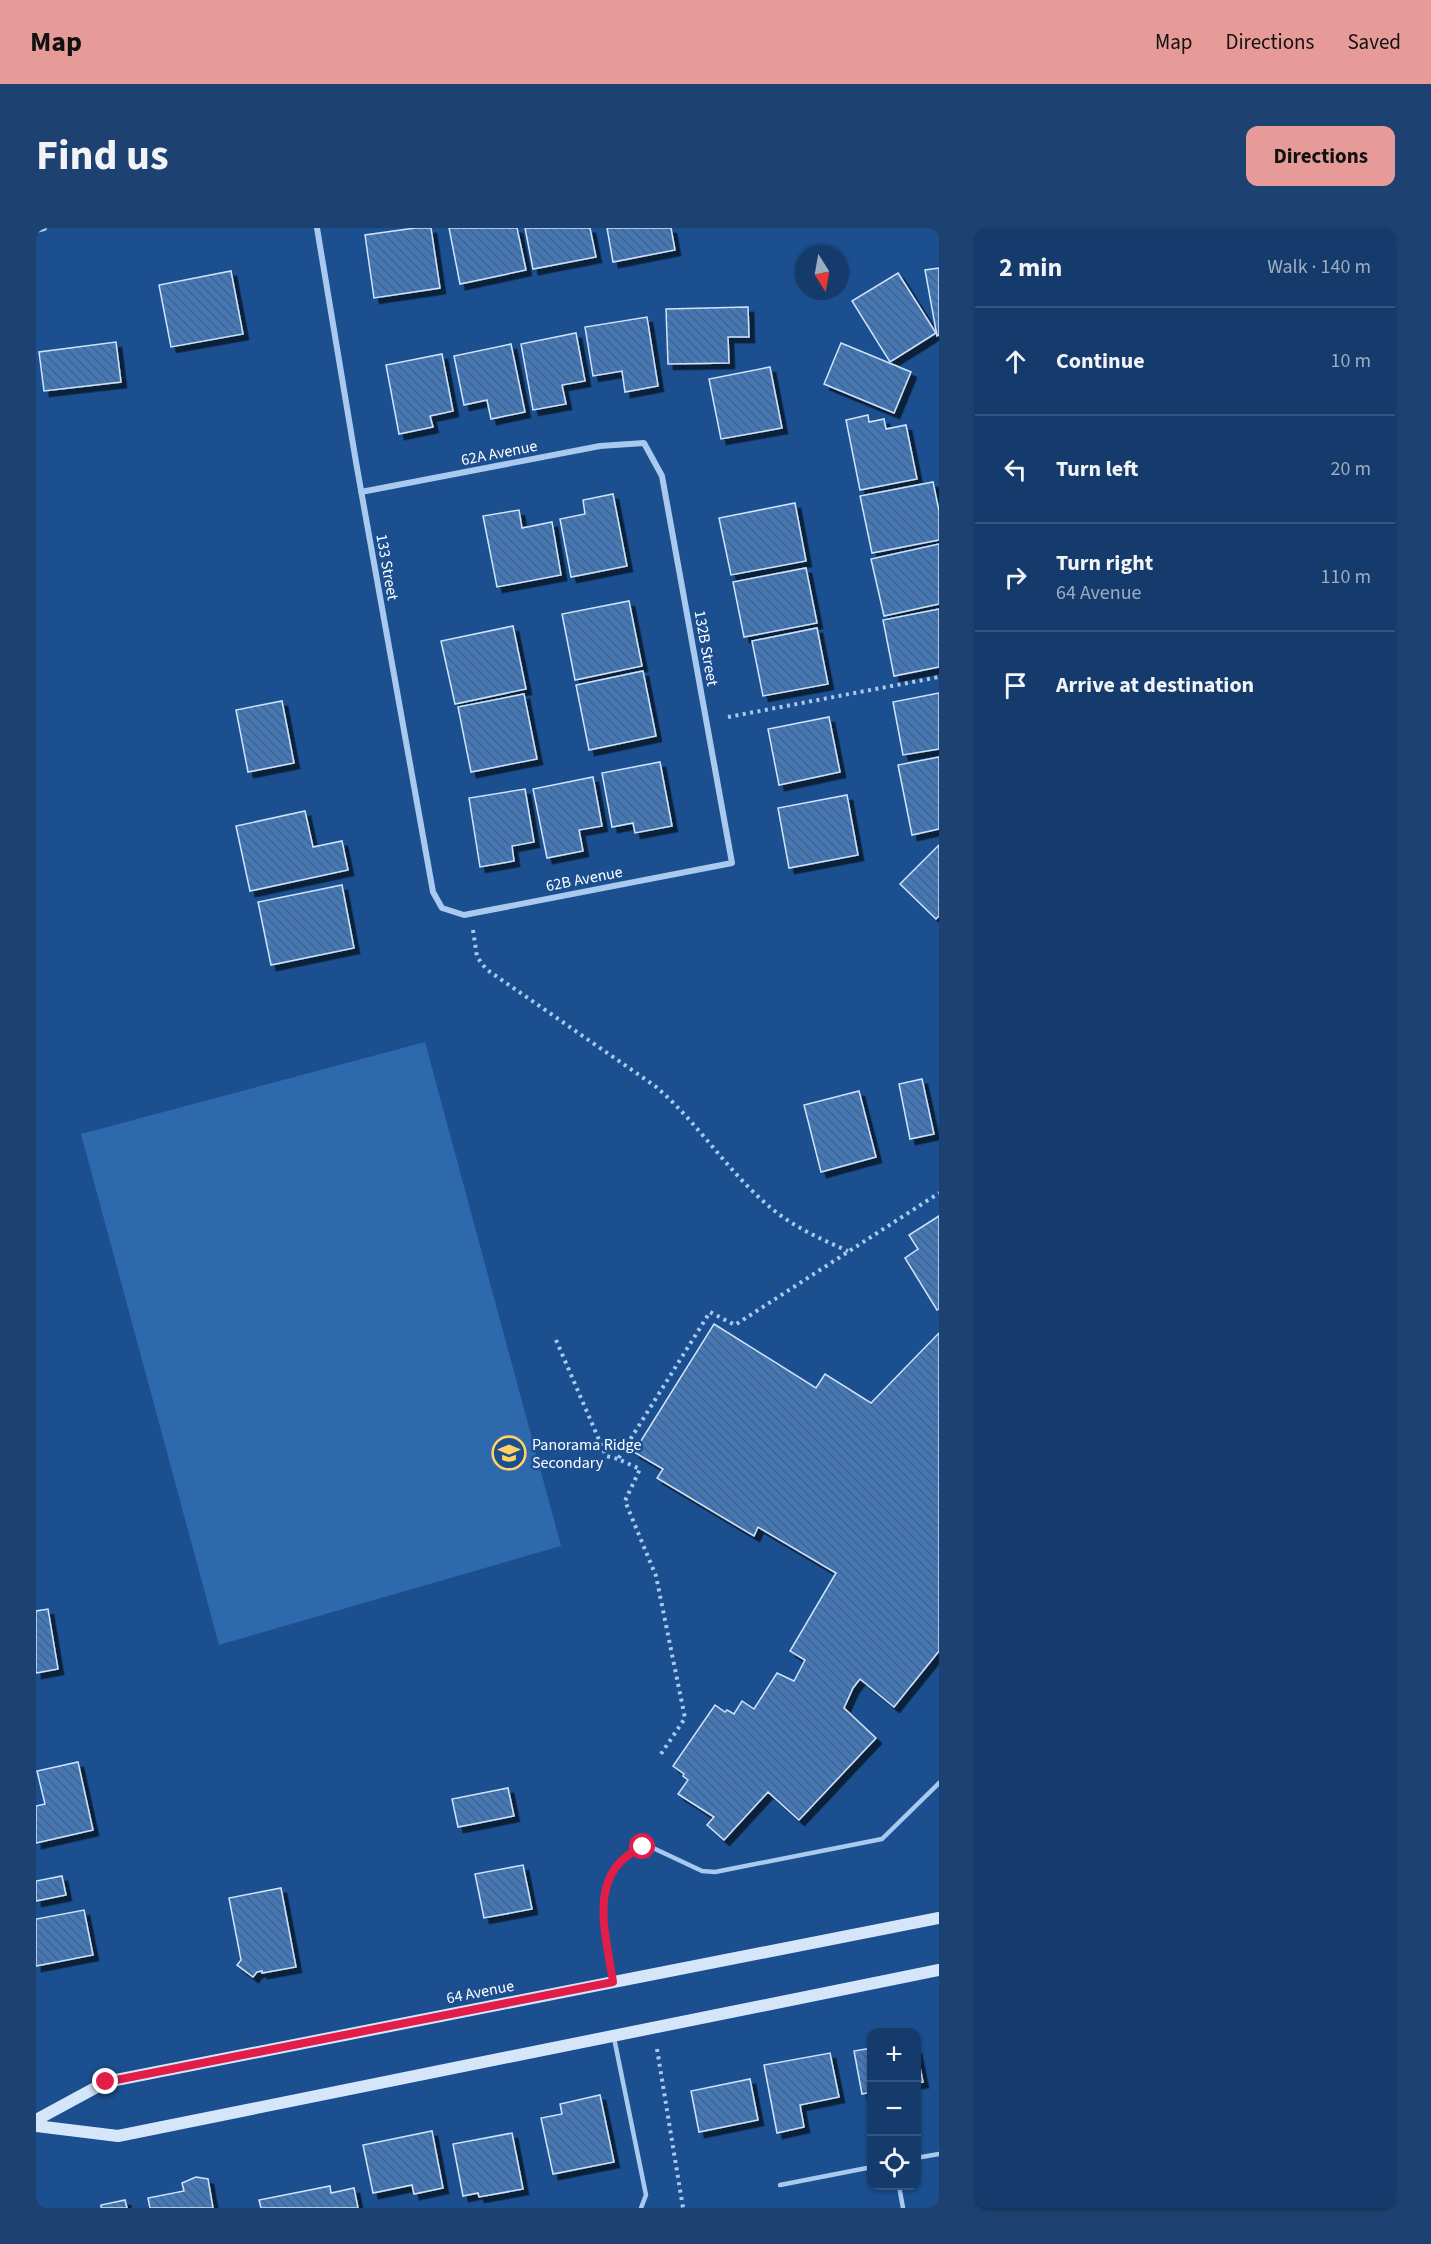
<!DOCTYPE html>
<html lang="en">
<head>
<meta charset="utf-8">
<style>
  :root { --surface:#143b6b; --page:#1d4271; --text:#f1f3f6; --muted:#9dadc1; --line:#33557e; --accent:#e69b98 }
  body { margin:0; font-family:"Source Sans 3",sans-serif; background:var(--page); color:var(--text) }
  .controls { position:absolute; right:18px; bottom:18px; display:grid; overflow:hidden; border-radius:12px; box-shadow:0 2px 4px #0004 }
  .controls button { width:54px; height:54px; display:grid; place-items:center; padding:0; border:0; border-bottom:2px solid var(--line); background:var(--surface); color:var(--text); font:30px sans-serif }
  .compass { position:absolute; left:759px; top:18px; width:54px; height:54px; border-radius:50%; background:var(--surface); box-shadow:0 2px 4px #0004; rotate:169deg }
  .stop { position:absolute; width:18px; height:18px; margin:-14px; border:4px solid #e11d48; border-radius:50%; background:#fff }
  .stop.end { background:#e11d48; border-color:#fff; box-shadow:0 2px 6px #0008 }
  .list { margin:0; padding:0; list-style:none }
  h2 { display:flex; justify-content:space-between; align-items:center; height:78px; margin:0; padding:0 24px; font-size:26px }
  h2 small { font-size:20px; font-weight:400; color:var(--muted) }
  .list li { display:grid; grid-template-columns:39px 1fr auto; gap:18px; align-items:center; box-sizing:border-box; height:108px; padding:0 24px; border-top:2px solid var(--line) }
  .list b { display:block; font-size:22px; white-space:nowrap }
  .list p { margin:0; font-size:20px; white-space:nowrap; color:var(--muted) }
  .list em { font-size:20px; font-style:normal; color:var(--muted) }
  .icon { flex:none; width:33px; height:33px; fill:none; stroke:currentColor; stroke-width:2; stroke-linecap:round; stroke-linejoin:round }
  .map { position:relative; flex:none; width:903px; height:1980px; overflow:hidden; border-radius:12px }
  header { display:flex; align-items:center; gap:36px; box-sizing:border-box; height:84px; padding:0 30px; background:var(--accent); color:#111 }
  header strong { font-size:28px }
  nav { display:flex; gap:33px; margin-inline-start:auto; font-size:21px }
  .intro { display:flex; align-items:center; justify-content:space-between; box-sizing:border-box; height:144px; padding:0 36px }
  h1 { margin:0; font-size:42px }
  .button { padding:15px 27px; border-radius:12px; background:var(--accent); color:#111; font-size:21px; font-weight:700 }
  main { display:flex; gap:36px; padding:0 36px }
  aside { flex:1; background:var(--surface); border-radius:12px; box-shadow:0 2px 4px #0004 }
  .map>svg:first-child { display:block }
  .pitch { fill:#2e69ad }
  .building { fill:url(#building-back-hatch); stroke:#cfe3fa; stroke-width:1.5; filter:url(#shadow) }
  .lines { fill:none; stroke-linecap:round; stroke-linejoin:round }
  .path { stroke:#a9c9ee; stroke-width:4; stroke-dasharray:3 4.5; stroke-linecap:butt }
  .service { stroke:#a9c9ee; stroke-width:4.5 }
  .minor { stroke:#a9c9ee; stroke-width:6 }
  .secondary { stroke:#d6e6fa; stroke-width:12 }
  .route { stroke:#e11d48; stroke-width:8 }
  .labels { text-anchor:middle; stroke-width:5; stroke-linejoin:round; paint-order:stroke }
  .street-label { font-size:16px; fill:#fff; stroke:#1b4f8f }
  .poi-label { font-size:16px; fill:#fff; stroke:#1b4f8f; text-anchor:start }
</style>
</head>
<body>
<header>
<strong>Map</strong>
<nav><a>Map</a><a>Directions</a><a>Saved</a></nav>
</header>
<div class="intro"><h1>Find us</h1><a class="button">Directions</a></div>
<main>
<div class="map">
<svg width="903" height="1980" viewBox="0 0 903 1980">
  <defs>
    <pattern id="building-back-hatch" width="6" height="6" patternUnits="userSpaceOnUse" patternTransform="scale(1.5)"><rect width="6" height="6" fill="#4478b7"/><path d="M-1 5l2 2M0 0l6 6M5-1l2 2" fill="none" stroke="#486282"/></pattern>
    <filter id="shadow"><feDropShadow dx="5.5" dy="5.5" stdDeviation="0" flood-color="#0009"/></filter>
  </defs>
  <rect width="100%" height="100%" fill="#1b4f8f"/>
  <!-- pitch -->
  <path class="pitch" d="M389,814L525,1318L183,1417L45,906Z"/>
  <!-- building -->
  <g class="building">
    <path d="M379,0H395L404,60L338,70L329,7Z"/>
    <path d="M413,0H481L490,42L424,56Z"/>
    <path d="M489,0H554L560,29L497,41Z"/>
    <path d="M571,0H635L639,22L577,34Z"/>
    <path d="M903,40V107L901,108L889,42Z"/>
    <path d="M195,43L207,106L135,119L123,57Z"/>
    <path d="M862,45L900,105L854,134L816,73Z"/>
    <path d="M712,79L713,109H692L693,135L632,136L630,81Z"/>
    <path d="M611,89L622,158L589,164L586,143L557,148L549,99Z"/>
    <path d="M540,105L549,153L526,157L530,176L497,182L485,116Z"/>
    <path d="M80,114L85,154L8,163L3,124Z"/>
    <path d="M805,115L875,144L858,185L788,156Z"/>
    <path d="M475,116L489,184L455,191L451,172L428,177L418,128Z"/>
    <path d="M406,126L417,183L394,188L397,199L363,206L350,137Z"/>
    <path d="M734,139L746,200L685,211L673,151Z"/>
    <path d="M832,187L833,194L848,191L850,201L870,197L881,251L824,262L810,192Z"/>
    <path d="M897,254L903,283V312L836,325L824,268Z"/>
    <path d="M577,266L591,338L535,349L524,291L549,286L547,272Z"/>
    <path d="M759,275L770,333L695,347L683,290Z"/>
    <path d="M483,282L486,300L516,294L525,347L461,359L447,288Z"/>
    <path d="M903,316V376L848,388L835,331Z"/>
    <path d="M770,340L781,395L708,409L697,354Z"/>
    <path d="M593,373L606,438L539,452L526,386Z"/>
    <path d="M903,381V439L858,448L847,392Z"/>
    <path d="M477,398L490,461L419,476L405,413Z"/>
    <path d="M781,400L792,456L727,468L716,413Z"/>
    <path d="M607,443L620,508L553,522L540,457Z"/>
    <path d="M903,465V521L867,527L857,474Z"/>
    <path d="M488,466L501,531L435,544L422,479Z"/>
    <path d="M246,473L258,535L212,544L200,482Z"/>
    <path d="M793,489L804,544L743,557L732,501Z"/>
    <path d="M903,529V601L876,607L862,537Z"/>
    <path d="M624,534L636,598L599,605L597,595L576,599L566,545Z"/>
    <path d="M557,549L566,598L543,602L547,623L511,630L497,561Z"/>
    <path d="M489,561L498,614L476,618L478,633L444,639L433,570Z"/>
    <path d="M811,567L822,627L753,640L742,580Z"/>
    <path d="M269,583L277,619L306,613L312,642L214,663L200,598Z"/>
    <path d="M903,617V688L900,691L864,656Z"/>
    <path d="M306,657L318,720L235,737L222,674Z"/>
    <path d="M886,851L898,906L874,911L863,856Z"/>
    <path d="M823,863L840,929L785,944L768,877Z"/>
    <path d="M903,988V1081L901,1082L869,1030L882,1021L873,1007Z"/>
    <path d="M678,1096L780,1160L789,1146L835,1175L903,1105V1423L858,1479L824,1451L817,1460L808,1480L840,1510L763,1592L732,1564L688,1612L671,1597L678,1589L642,1566L652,1552L647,1548L648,1546L637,1538L679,1477L689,1484L691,1482L698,1486L706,1473L718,1481L741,1445L758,1453L769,1432L754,1423L800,1345L722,1299L718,1308L621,1250L627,1241L598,1224Z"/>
    <path d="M12,1381L22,1441L0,1445V1383Z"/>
    <path d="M42,1534L57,1602L0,1615V1578L9,1576L1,1543Z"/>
    <path d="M472,1560L478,1588L422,1599L416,1571Z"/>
    <path d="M487,1637L496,1681L448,1690L439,1646Z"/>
    <path d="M26,1648L30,1667L0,1673V1653Z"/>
    <path d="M245,1660L260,1739L226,1745V1743L221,1744L217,1749L201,1737L205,1732L193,1670Z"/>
    <path d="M48,1682L57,1727L0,1738V1691Z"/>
    <path d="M836,1820V1864L826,1866L818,1823Z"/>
    <path d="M880,1820L887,1854L880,1855Z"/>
    <path d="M794,1825L803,1869L764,1877L768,1899L741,1905L728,1837Z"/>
    <path d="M714,1851L722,1892L663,1904L655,1863Z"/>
    <path d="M564,1867L578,1934L517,1946L505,1890L526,1886L524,1876Z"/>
    <path d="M396,1903L407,1960L378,1966L376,1957L337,1965L327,1917Z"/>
    <path d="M476,1905L487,1961L443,1969L442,1965L427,1968L417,1916Z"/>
    <path d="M160,1949L172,1951L177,1980H114L112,1970L148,1963L146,1955Z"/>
    <path d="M294,1958L295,1965L318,1960L322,1980H225L223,1972Z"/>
    <path d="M89,1972L91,1980H65V1977Z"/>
  </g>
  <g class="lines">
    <!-- path -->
    <g class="path">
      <path d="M692,489L903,449"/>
      <path d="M437,702L441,729L450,741L619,858C663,895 694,948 740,984C762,1001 787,1012 812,1023"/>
      <path d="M520,1112L570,1228L582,1231"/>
      <path d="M625,1526L649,1490L620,1348L589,1273L604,1241L582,1231L674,1084L699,1097L903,965"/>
      <path d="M621,1821L647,1980"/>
    </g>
    <!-- service -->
    <g class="service">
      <path d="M577,1753C574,1731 564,1691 567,1669C570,1645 589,1619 615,1619L666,1643L679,1644L846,1611L903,1555"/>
      <path d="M578,1810L610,1967L605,1980"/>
      <path d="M880,1930L903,1926"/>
      <path d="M744,1957L836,1939"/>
      <path d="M863,1958L867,1980"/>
    </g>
    <!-- minor -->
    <g class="minor">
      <path d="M281,0L320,234L331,296L397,664L406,680L428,687L696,635L626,248L608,215L564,218L325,264"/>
      <path d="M0,2L8,0"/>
    </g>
    <!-- secondary -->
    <g class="secondary">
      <path d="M0,1892L70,1854L903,1690"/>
      <path d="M0,1898L82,1908L903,1742"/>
    </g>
  </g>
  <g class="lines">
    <!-- route -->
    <path class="route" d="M70,1854L577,1754C570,1706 549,1643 607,1619"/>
  </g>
  <!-- icons -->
  <defs>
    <g id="school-ring" transform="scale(1.725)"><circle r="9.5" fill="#1b4f8f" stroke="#ffd166" stroke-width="1.5"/><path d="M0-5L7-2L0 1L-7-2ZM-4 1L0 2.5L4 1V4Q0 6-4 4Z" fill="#ffd166"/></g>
  </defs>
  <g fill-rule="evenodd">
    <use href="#school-ring" x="473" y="1225"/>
  </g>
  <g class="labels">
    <!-- street labels -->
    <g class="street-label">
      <text transform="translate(463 224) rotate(-11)" y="6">62A Avenue</text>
      <text transform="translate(352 339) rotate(80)" y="6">133 Street</text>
      <text transform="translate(671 420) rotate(80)" y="6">132B Street</text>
      <text transform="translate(548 650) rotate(-11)" y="6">62B Avenue</text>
      <text transform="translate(444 1763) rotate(-11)" y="6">64 Avenue</text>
    </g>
    <!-- poi labels -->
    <g class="poi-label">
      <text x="496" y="1222">Panorama Ridge<tspan x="496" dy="18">Secondary</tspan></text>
    </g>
  </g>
</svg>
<div class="controls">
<button>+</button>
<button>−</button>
<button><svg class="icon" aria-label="locate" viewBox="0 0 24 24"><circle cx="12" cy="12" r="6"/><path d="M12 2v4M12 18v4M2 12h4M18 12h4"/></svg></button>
</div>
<svg class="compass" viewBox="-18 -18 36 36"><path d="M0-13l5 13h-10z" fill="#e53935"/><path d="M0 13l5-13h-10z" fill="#9dadc1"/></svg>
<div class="stop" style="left:607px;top:1619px"></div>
<div class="stop end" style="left:70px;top:1854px"></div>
</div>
<aside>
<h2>2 min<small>Walk · 140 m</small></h2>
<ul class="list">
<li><svg class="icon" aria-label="ahead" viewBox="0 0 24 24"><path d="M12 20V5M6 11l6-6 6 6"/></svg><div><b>Continue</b></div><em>10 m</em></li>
<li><svg class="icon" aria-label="left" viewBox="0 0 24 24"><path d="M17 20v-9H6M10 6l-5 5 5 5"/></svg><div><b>Turn left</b></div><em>20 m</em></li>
<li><svg class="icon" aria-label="right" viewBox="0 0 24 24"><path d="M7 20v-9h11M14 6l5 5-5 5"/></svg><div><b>Turn right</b><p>64 Avenue</p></div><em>110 m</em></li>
<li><svg class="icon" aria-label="arrive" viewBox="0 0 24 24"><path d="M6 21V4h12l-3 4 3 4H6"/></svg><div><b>Arrive at destination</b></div></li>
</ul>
</aside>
</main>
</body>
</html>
